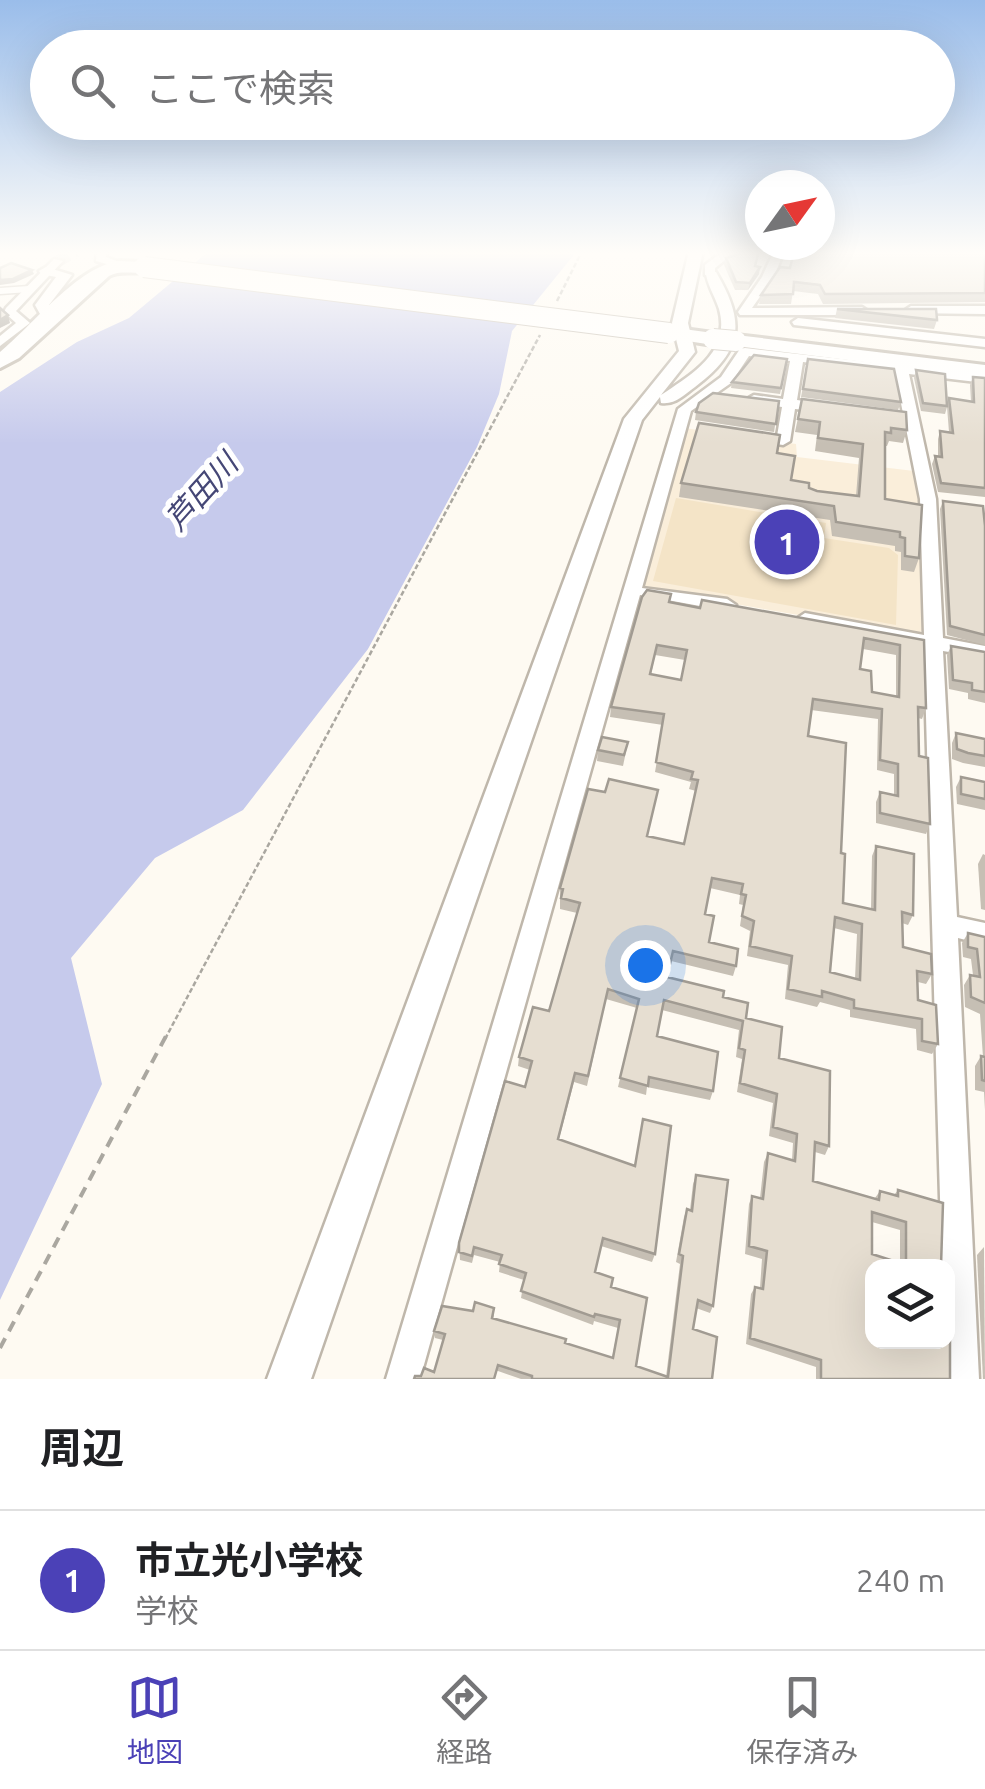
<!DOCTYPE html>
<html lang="ja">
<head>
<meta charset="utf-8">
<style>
  :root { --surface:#fff; --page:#f2f2f2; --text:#202124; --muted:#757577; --line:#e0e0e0; --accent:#4b41b7 }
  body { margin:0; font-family:Ubuntu,"Noto Sans JP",sans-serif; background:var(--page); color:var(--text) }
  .controls { position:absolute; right:30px; bottom:30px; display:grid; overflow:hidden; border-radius:20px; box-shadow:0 10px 40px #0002 }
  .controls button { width:90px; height:90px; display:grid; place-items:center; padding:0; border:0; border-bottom:2px solid var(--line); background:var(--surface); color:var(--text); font:50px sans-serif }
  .compass { position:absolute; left:745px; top:170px; width:90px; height:90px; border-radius:50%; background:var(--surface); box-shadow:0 10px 40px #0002; rotate:57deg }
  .you { position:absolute; left:645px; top:965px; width:35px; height:35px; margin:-25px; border:8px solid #fff; border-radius:50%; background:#1a73e8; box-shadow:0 0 0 15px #1a73e833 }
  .badge { display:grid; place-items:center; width:65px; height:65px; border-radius:50%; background:var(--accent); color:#fff; font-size:32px; font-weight:700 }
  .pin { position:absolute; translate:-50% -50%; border:5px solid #fff; box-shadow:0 2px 10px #0006 }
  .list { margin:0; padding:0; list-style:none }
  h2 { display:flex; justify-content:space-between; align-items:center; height:130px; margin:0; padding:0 40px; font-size:42px }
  h2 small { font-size:32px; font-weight:400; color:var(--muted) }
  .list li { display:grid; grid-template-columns:65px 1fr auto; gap:30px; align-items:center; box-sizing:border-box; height:140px; padding:0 40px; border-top:2px solid var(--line) }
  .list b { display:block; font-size:38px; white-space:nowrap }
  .list p { margin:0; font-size:32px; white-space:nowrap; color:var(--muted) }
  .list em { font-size:32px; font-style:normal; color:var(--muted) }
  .icon { flex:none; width:55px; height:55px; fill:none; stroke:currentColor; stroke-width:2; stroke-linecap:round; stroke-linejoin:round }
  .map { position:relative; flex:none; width:985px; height:1379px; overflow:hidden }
  .search { position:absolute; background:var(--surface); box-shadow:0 10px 40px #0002; left:30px; right:30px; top:30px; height:110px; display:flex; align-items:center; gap:25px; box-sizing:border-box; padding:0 35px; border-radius:55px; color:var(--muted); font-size:38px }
  .sheet { height:270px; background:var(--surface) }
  nav { display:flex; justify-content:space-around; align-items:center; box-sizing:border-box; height:140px; border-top:2px solid var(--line); background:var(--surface); font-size:28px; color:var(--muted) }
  nav a { display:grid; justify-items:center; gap:5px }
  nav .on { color:var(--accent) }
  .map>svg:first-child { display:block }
  .built { fill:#faeeda }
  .green { fill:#f4e4c7 }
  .water { fill:#c6caec }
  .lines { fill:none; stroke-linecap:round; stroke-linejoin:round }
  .minor-tunnel { stroke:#d4d0c9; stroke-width:12; stroke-dasharray:12 6; stroke-linecap:butt }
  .service-casing { stroke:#bfb7ab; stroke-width:9 }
  .minor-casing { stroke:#bfb7ab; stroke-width:5 }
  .tertiary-casing { stroke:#bfb7ab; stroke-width:5 }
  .primary-casing { stroke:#bfb7ab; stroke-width:6 }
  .path-far1 { stroke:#aaa7a0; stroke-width:2.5; stroke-dasharray:5 2.5; stroke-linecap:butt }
  .path { stroke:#aaa7a0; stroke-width:4; stroke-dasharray:11 8; stroke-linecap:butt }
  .service { stroke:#fff; stroke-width:6 }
  .minor { fill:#fff; fill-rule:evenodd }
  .tertiary { fill:#fff; fill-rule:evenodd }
  .primary { fill:#fff; fill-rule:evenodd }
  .primary-bridge-casing { stroke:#bfb7ab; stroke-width:22; stroke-linecap:butt }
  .primary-bridge { stroke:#fff; stroke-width:20 }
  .wall { fill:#c6bfb4; fill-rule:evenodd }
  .shaded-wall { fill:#a19b92 }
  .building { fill:#e6ded1; stroke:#a19b92; stroke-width:2.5; fill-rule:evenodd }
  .labels { text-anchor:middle; stroke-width:10; stroke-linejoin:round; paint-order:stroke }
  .far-water-label { font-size:30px; font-style:italic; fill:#454776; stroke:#fff }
</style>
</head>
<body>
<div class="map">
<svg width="985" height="1379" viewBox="0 0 985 1379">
  <rect width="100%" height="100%" fill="#fefaf2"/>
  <!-- built -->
  <path class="built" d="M684,428L796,444L797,457L914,471L921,499L922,631L915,635L647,589L640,584Z"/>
  <!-- green -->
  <path class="green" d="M676,498L826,523L824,538L889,548L898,555L896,625L653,581Z"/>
  <!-- water -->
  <path class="water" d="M209,251H577L512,331L499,394L477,447L368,649L243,810L155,858L71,958L102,1084L0,1300V392L77,342L129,318Z"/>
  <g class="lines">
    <!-- minor-tunnel -->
    <path class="minor-tunnel" d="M58,261L76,251"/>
    <!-- service casing -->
    <g class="service-casing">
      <path id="service" d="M0,291L29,289"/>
    </g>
    <!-- minor casing -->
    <g class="minor-casing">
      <g id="minor">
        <path d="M97,251H107L106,257L130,266L124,269L96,261Z"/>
        <path d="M749,251L729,257L715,268V277L705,275V265L722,252Z"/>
        <path d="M774,251H784L774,277L752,308L862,307L868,311L862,315H740L738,312L762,277Z"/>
        <path d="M54,259L63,261L16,311L30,323L0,346V336L16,323L4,312L6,308Z"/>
        <path d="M911,306H985V314L907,313L905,310Z"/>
        <path d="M798,318L985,339V347L794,325L792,322Z"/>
        <path d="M745,348L985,375V383L909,374L936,499L943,638L985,646V658L943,651L957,917L985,923V945L958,938L979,1379H945L948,1266H942L924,647L805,625L796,619L805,613L924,635L920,499L895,373L803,362L797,400L824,404L831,408L824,412L795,409L790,441L783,445L750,440V434L777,436L782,407L754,403L747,399L754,395L783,399L790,361L749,356L731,383L691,411L642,588L727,599L736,605L727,611L640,595L420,1379H386L678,409L721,377L740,349Z"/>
      </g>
    </g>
    <!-- tertiary casing -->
    <g class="tertiary-casing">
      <g id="tertiary">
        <path d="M689,251H703L688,323L695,352L661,395C692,374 731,352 719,309C715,296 706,283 706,272H716C746,323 743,351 695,387C684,395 675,405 661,403L660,397L642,420L311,1379H267L624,419L679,351L672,323Z"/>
        <path d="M714,251H730L733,254L726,258Z"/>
        <path d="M46,267L72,275L49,305L65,310V316L40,314L35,305L56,277L41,274L39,271Z"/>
      </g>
    </g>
    <!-- primary casing -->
    <g class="primary-casing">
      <g id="primary">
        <path d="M120,261L144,262L153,267C142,278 123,268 109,276L19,358L0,368V352C32,326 79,265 120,261Z"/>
        <path d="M669,327L713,333L723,339L713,345L662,337V329Z"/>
        <path d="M736,335L985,365V377L729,345L726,341L729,337Z"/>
      </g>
    </g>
    <!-- path-far1 -->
    <g class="path-far1">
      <path d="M557,301L582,251"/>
      <path d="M165,1039L540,335"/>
    </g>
    <!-- path -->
    <path class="path" d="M0,1348L166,1036"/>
    <!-- service -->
    <use href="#service" class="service"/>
    <!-- minor -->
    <use href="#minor" class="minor"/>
    <!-- tertiary -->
    <use href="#tertiary" class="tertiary"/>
    <!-- primary -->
    <use href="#primary" class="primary"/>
    <!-- primary-bridge casing -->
    <g class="primary-bridge-casing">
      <g id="primary-bridge">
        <path d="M144,267L669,333"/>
        <path d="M713,339L736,341"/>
      </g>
    </g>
    <!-- primary-bridge -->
    <use href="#primary-bridge" class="primary-bridge"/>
  </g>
  <!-- wall -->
  <g class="wall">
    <path d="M985,251V302L823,304L818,294L793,291L791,304H759L761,295L790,268Z"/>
    <path d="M726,258L756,267L759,274L748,290H735L724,265Z"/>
    <path d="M837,309L937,320L934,329L835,318Z"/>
    <path d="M787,359L780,394L731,388L732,382Z"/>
    <path d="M808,359L901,402L898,410L801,397Z"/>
    <path d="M916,370L947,405L949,398L971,401L970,385L973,377L985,378V497L938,492L932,464L935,456H938V439L940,431L949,432L947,407L945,414L921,411L914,378Z"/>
    <path d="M802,399L907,430L903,443L889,441L887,446H885V499L919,558L914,572L901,570V552L895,551V546L832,536L830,520L679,497L681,483L777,453L791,480L817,491L856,496L859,458L815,451L817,435L795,432Z"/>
    <path d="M779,401L774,432L695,420L696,412Z"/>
    <path d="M943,501L985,526V645L947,635L940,509Z"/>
    <path d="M669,602L924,640L926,708L922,719L918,718L919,756L930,824L926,834L876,823V802L880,792L894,795V774L877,770L878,719L811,710L808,736L841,853L843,903L871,909L872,856L876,846L913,915L908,925L902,923L903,947L932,974L926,984L918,982V1000L938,1044L932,1054L917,1050L916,1029L850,1017V1010L820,1002L817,1007L785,999L788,965L747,956L750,931L740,926L743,905L739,904L740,895L710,888L705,914L709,942L736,966L733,976L671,961L667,977L723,997L746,1018L779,1058L829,1146L825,1155L815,1152L813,1181L875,1198L880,1191L894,1195L898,1190L941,1266H872L950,1379H816V1367L746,1344L751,1294L755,1287L760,1288L762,1259L745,1254L749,1204L752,1196L760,1198L764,1162L768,1153L792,1160L793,1143L769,1136L773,1103L737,1092L742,1059L736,1057L739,1030L662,1010L657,1036L713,1091L710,1100L647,1087L646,1095L618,1087L637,1008L606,999L587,1086L574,1082L559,1139L655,1254L652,1262L601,1246L595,1272L611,1287L636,1366L666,1377L680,1264L676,1262L684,1217L687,1209L690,1210L693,1184L696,1175L713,1306L710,1313L696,1308L693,1329L712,1379H521L498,1371L434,1372L443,1340L435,1338L434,1331L494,1315L493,1319L612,1358L618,1328L594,1321L593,1325L521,1298L524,1280L499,1272L500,1262L474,1255L472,1263L460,1260L459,1243L525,1087L530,1070L518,1066L519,1057L549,1011L577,913L560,909V888L605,792L658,790L647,836L684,844L696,791L689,789L691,782L655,772L663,725L610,717L611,707ZM863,649L896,655V697L872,692L860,669ZM655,655L685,660L681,680L651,674ZM834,928L857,934L855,979L830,972ZM872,1222L900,1230V1263L872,1254Z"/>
    <path d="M951,646L985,652V703L968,699V693L949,689L947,655Z"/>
    <path d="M956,733L985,739V767L963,763L952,759V743Z"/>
    <path d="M628,742L623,766L597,761L598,750Z"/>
    <path d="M961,777L985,782V810L957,804L956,787Z"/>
    <path d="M983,854L985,855V910L981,909L978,864Z"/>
    <path d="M968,933L985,937V1110L984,1092L975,1090V1066L981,1056L983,1057L980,1014L965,1007L964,985L970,975H973L971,959L963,957L962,943Z"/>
    <path d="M984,1247L985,1379H983L977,1255Z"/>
  </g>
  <!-- shaded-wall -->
  <g class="shaded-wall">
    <path d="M760,267L759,274L748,290L750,283Z"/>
    <path d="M32,270L34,274L14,283L0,285V280Z"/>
    <path d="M8,315L10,323L0,328V320Z"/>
  </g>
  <!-- building -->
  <g class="building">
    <path d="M748,251H759L755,266L760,267L750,283L736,282L726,258Z"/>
    <path d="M794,251H985V293L825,294L820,285L794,282L793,294L761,295L780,267L790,268Z"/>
    <path d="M11,263L32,270L13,279L0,280V268Z"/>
    <path d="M0,308L8,315L0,320Z"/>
    <path d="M837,309H936L937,319V320Z"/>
    <path d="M754,355L787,359L781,388L732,382Z"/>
    <path d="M808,359L894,369L901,402L803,389Z"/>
    <path d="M916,370L945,374L947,406L923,403Z"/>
    <path d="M973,377L985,378V488L941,483L935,456L942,457L940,431L953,433L949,398L974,402Z"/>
    <path d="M713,393L779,401L776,424L696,412L699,403Z"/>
    <path d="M802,399L906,412L907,430L891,428V433L885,432V499L922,505L919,558L905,556V538L900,537V532L836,522L834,506L681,483L699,423L780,435L777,453L795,456L791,480L809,483V488L817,491L859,496L863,444L818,438L820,422L798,419Z"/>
    <path d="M943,501L983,506L985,526V635L950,626Z"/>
    <path d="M647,590L671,594L669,602L700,608L702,600L924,640L926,708L918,707L919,756L928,758L930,824L880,813V792L898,796V764L880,760L882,709L813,699L808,736L846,743L841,853L845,854L843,903L875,910L876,846L914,854L913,915L902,912L903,947L931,954L932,974L917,971L918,1000L936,1005L938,1044L922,1041V1019L854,1008V1000L822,991V997L788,989L792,956L750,946L754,921L742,916L746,895L741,894L743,884L712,878L705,914L714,916L709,942L738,949L736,966L673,951L667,977L724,991L723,997L748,1003L746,1018L782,1027L779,1058L830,1071L829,1146L815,1142L813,1181L879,1200L880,1191L898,1196V1190L943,1203L941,1266H872V1342H948V1322H950V1379H821V1360L750,1338L755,1287L763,1289L767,1251L749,1246L752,1196L763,1199L768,1153L795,1161L797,1134L773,1127L777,1094L740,1083L745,1050L739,1048L743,1021L664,1000L657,1036L718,1052L713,1091L649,1077L648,1086L620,1078L639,999L608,989L588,1076L575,1073L558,1139L635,1166L643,1119L671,1126L655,1254L603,1238L595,1272L613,1278L611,1287L647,1298L636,1366L668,1377L683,1256L679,1254L687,1209L692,1211L696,1175L728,1180L713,1306L698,1300L693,1329L717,1337L712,1379H532V1376L498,1365L494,1379H414L415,1376H421L424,1368L434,1372L445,1334L434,1331L442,1306L473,1311L475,1302L494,1308L492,1318L566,1339L565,1343L613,1358L620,1320L595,1314L594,1317L521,1291L526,1273L499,1264L502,1255L474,1247L472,1256L459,1252V1243L505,1081L525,1087L532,1061L519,1057L533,1007L549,1011L580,903L561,898L563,889L560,888L588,789L605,792L609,779L658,790L647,836L684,844L698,780L691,779L693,772L656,762L664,714L611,707L642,597ZM864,638L900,645L899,697L872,692L871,671L860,669ZM657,645L687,650L681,680L650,674ZM835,917L862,924L860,980L830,972ZM872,1212L906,1222V1265L872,1254Z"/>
    <path d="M951,646L985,652V692L972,690V683L953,680Z"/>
    <path d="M956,733L985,739V756L968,753L957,749Z"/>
    <path d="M602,737L628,742L624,755L598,750Z"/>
    <path d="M961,777L985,782V799L961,794Z"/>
    <path d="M968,933L985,937V1003L971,997L970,975L980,977L977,949L968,947Z"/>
    <path d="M981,1056L985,1057V1081L982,1080Z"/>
  </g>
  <!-- sky -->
  <linearGradient id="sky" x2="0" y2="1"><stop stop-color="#9abdea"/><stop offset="0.57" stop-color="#fffdf9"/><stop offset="1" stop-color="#fffdf9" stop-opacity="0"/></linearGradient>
  <rect width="985" height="444" fill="url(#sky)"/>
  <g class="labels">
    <!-- far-water labels -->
    <g class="far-water-label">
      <text transform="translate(202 492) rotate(-48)" y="10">芦田川</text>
    </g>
  </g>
</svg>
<div class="controls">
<button><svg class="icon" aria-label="layers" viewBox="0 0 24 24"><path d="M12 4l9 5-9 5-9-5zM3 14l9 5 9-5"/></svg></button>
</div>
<svg class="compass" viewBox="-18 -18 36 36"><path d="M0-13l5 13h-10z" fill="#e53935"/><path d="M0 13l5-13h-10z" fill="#757577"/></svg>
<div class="you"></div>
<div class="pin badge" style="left:787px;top:542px">1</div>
<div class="search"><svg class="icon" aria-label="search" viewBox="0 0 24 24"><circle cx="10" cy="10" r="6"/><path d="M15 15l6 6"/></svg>ここで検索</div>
</div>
<section class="sheet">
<h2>周辺<small></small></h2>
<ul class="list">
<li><span class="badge">1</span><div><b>市立光小学校</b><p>学校</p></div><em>240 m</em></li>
</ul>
</section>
<nav>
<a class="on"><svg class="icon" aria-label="map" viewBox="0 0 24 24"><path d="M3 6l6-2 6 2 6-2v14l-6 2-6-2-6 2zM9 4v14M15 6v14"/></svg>地図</a>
<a><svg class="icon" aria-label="directions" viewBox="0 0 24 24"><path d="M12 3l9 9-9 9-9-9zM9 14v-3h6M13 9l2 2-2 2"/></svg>経路</a>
<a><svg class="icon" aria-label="saved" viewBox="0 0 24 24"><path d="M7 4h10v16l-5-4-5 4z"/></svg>保存済み</a>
</nav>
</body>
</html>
